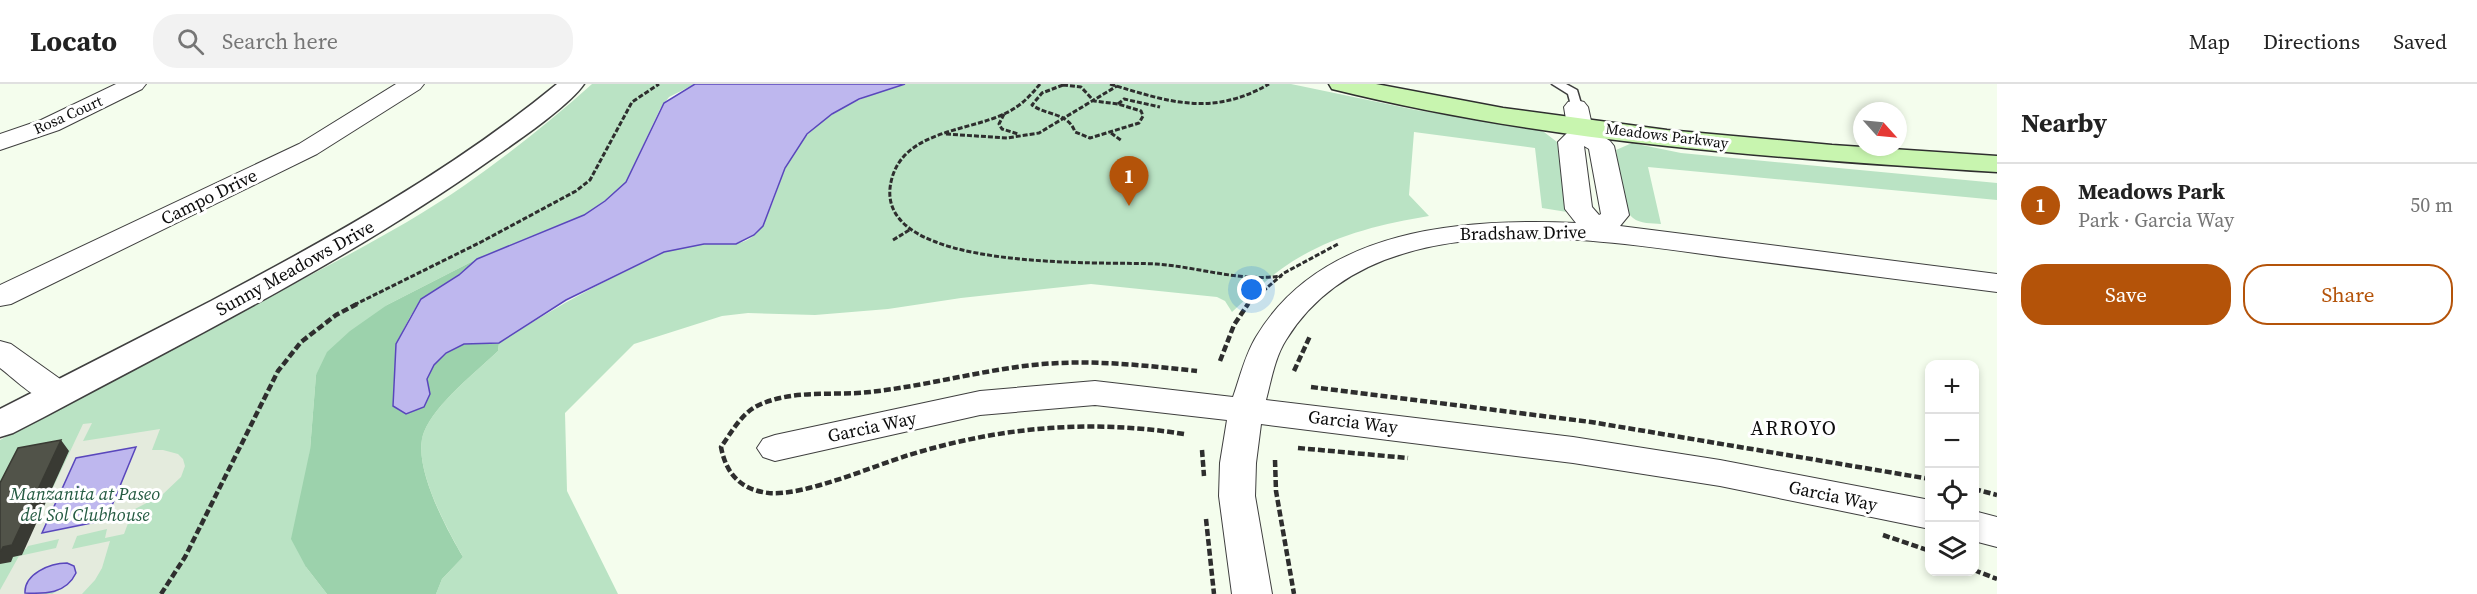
<!DOCTYPE html>
<html lang="en">
<head>
<meta charset="utf-8">
<style>
  :root { --surface:#fff; --page:#f2f2f2; --text:#222; --muted:#767676; --line:#e0e0e0; --accent:#b45309 }
  body { margin:0; font-family:"Source Serif 4",serif; background:var(--page); color:var(--text) }
  .controls { position:absolute; right:18px; bottom:18px; display:grid; overflow:hidden; border-radius:12px; box-shadow:0 3px 9px #0003 }
  .controls button { width:54px; height:54px; display:grid; place-items:center; padding:0; border:0; border-bottom:2px solid var(--line); background:var(--surface); color:var(--text); font:30px sans-serif }
  .compass { position:absolute; left:1853px; top:18px; width:54px; height:54px; border-radius:50%; background:var(--surface); box-shadow:0 3px 9px #0003; rotate:117deg }
  .you { position:absolute; left:1252px; top:206px; width:21px; height:21px; margin:-15px; border:4px solid #fff; border-radius:50%; background:#1a73e8; box-shadow:0 0 0 9px #1a73e833 }
  .badge { display:grid; place-items:center; width:39px; height:39px; border-radius:50%; background:var(--accent); color:#fff; font-size:20px; font-weight:700 }
  .pin { position:absolute; translate:-50% -50px; filter:drop-shadow(0 2px 3px #0008) }
  .pin::after { content:''; position:absolute; top:32px; width:21px; height:18px; background:inherit; clip-path:polygon(0 0,100% 0,50% 100%) }
  .list { margin:0; padding:0; list-style:none }
  h2 { display:flex; justify-content:space-between; align-items:center; height:78px; margin:0; padding:0 24px; font-size:26px }
  h2 small { font-size:20px; font-weight:400; color:var(--muted) }
  .list li { display:grid; grid-template-columns:39px 1fr auto; gap:18px; align-items:center; box-sizing:border-box; height:84px; padding:0 24px; border-top:2px solid var(--line) }
  .list b { display:block; font-size:22px; white-space:nowrap }
  .list p { margin:0; font-size:20px; white-space:nowrap; color:var(--muted) }
  .list em { font-size:20px; font-style:normal; color:var(--muted) }
  .actions { display:flex; gap:12px; padding:18px 24px }
  .actions a { flex:1; padding:14px 0; border:2px solid var(--accent); border-radius:24px; text-align:center; font-size:21px; color:var(--accent) }
  .actions .main { background:var(--accent); color:#fff }
  .icon { flex:none; width:33px; height:33px; fill:none; stroke:currentColor; stroke-width:2; stroke-linecap:round; stroke-linejoin:round }
  .map { position:relative; flex:none; width:1997px; height:510px; overflow:hidden }
  header { display:flex; align-items:center; gap:36px; box-sizing:border-box; height:84px; padding:0 30px; background:var(--surface); border-bottom:2px solid var(--line) }
  header strong { font-size:28px }
  nav { display:flex; gap:33px; margin-inline-start:auto; font-size:21px }
  .search { width:420px; height:54px; background:var(--page); display:flex; align-items:center; gap:15px; box-sizing:border-box; padding:0 21px; border-radius:24px; color:var(--muted); font-size:22px }
  main { display:flex }
  aside { flex:1; background:var(--surface) }
  .map>svg:first-child { display:block }
  .green { fill:#bae3c4 }
  .forest { fill:#9cd2ac }
  .plaza { fill:#e4ebdd }
  .water { fill:#beb7ee; stroke:#5947bc; stroke-width:1.5 }
  .lines { fill:none; stroke-linecap:round; stroke-linejoin:round }
  .service-casing { stroke:#3f3f3f; stroke-width:3 }
  .minor-casing { stroke:#3f3f3f; stroke-width:2 }
  .tertiary-casing { stroke:#3f3f3f; stroke-width:3 }
  .secondary-casing { stroke:#2e2e2e; stroke-width:3 }
  .path-far1 { stroke:#2e2e2e; stroke-width:3; stroke-dasharray:5 2; stroke-linecap:butt }
  .path { stroke:#2e2e2e; stroke-width:4.5; stroke-dasharray:7 3; stroke-linecap:butt }
  .service { fill:#fff; fill-rule:evenodd }
  .minor { fill:#fff; fill-rule:evenodd }
  .tertiary { fill:#fff; fill-rule:evenodd }
  .secondary { fill:#c8f5af; fill-rule:evenodd }
  .shaded-wall { fill:#393a33 }
  .building { fill:#515349; stroke:#393a33; stroke-width:1.5 }
  .labels { text-anchor:middle; stroke-width:6; stroke-linejoin:round; paint-order:stroke }
  .far-street-label { font-size:15px; fill:#0c0c0c; stroke:#fff }
  .street-label { font-size:18px; fill:#0c0c0c; stroke:#fff }
  .park-label { font-size:18px; font-style:italic; fill:#245b42; stroke:#fff }
  .neighbourhood-label { font-size:20px; letter-spacing:1.5px; fill:#0c0c0c; stroke:#fff }
</style>
</head>
<body>
<header>
<strong>Locato</strong>
<div class="search"><svg class="icon" aria-label="search" viewBox="0 0 24 24"><circle cx="10" cy="10" r="6"/><path d="M15 15l6 6"/></svg>Search here</div>
<nav><a>Map</a><a>Directions</a><a>Saved</a></nav>
</header>
<main>
<div class="map">
<svg width="1997" height="510" viewBox="0 0 1997 510">
  <rect width="100%" height="100%" fill="#f4fded"/>
  <!-- green -->
  <g class="green">
    <path d="M592,0H695L669,13L660,25L626,98L605,117L584,131L477,175L387,221L316,291L310,366L306,483L327,510H0V356C96,303 195,254 292,201C350,170 410,139 465,101C509,70 552,36 592,0Z"/>
    <path d="M905,0H1291L1416,26L1533,44L1544,48L1557,58L1567,128L1542,124L1535,64L1414,48L1409,111L1429,132C1381,140 1335,151 1293,177C1271,191 1251,210 1232,228L1225,217L1217,213L1091,200L961,214L888,225L815,231L748,229L722,232L634,260L565,329L567,407L618,510H436L442,495L463,473C447,445 411,380 424,348C436,319 476,288 498,267L499,259C541,232 581,209 626,187C639,180 653,171 667,167C679,165 691,161 703,160C720,158 738,164 752,153C768,139 775,111 782,92C802,38 853,14 905,0Z"/>
    <path d="M1632,59L1681,69L1997,99V116L1648,83L1661,140C1652,139 1640,140 1633,134C1620,124 1619,82 1616,66Z"/>
  </g>
  <!-- forest -->
  <path class="forest" d="M477,175L459,191L421,215L410,233L396,260L393,322L430,310L427,295L434,281L446,269L464,260L499,259L498,267C476,288 436,319 424,348C411,380 447,446 463,473L442,495L436,510H327L306,483L291,455L310,366L316,291L327,268L350,247L387,221Z"/>
  <!-- plaza -->
  <path class="plaza" d="M92,339L83,357L160,345L152,366H163L178,370L183,375L185,382L181,393L162,411L133,426L124,450L105,454L107,445L77,452L72,465L110,457L102,484L95,496L82,510H52L63,504L74,492L75,484L67,479L38,488L28,498L26,510H0V506L19,472L56,464L59,455L28,462L26,465L16,468L25,448L33,446L83,340Z"/>
  <!-- water -->
  <g class="water">
    <path d="M695,0H905L859,15L832,30L807,50L785,84L763,142L754,151L736,160H704L664,168L566,216L499,259L464,260L446,269L434,281L427,295L430,310L424,323L406,330L393,322L396,260L421,215L459,191L477,175L584,131L605,117L626,98L664,19Z"/>
    <path d="M136,363L106,436L42,449L76,374Z"/>
    <path d="M67,479L74,482L76,489C66,510 45,510 25,509C24,490 50,479 67,479Z"/>
  </g>
  <g class="lines">
    <!-- service casing -->
    <g class="service-casing">
      <path id="service" d="M1552,0H1566L1577,6L1582,23L1580,25H1572L1568,10Z"/>
    </g>
    <!-- minor casing -->
    <g class="minor-casing">
      <g id="minor">
        <path d="M116,0H146L142,5L59,46L0,66V50L41,36Z"/>
        <path d="M396,0H424L420,5L317,70L11,220L0,222V201L299,60Z"/>
        <path d="M1576,16L1584,18L1588,23L1593,46L1610,57L1614,62L1629,131L1620,142L1997,190V208C1909,197 1820,185 1732,174C1595,156 1373,114 1286,256C1275,273 1271,297 1266,316L1573,353L1720,376L1930,416V445L1720,402L1573,379L1261,340L1256,379L1255,412L1272,510H1232L1219,412L1220,379L1227,336L1095,321L980,331L775,377L763,373L757,364L763,355L775,351L980,307L1095,297L1233,313C1240,293 1245,271 1256,253C1321,144 1463,134 1576,139L1565,125L1558,58L1568,48L1564,23L1568,18ZM1584,62L1589,65L1601,130L1599,131L1592,123Z"/>
        <path d="M0,257L11,260L70,302L75,310L70,318C43,326 20,299 0,284Z"/>
        <path d="M1974,427L1997,433V463L1974,457Z"/>
      </g>
    </g>
    <!-- tertiary casing -->
    <g class="tertiary-casing">
      <path id="tertiary" d="M557,0H584C569,22 516,58 493,74C352,174 196,252 44,333L13,349L0,353V325C71,289 141,253 211,217C332,153 451,87 557,0Z"/>
    </g>
    <!-- secondary casing -->
    <g class="secondary-casing">
      <path id="secondary" d="M1329,0H1376L1503,24L1667,46L1832,61L1997,72V88C1775,74 1549,59 1332,5Z"/>
    </g>
    <!-- path-far1 -->
    <g class="path-far1">
      <path d="M1040,0C1030,12 1021,22 1006,29C968,48 902,46 891,98C871,190 1106,177 1156,180C1199,183 1239,198 1282,192"/>
      <path d="M1110,0C1169,18 1212,33 1269,0"/>
      <path d="M1063,1L1081,3L1094,17L1118,20L1141,27L1143,32L1139,39L1090,54L1075,48C1068,28 1047,32 1032,21L1042,9Z"/>
      <path d="M1118,20L1124,15L1160,23"/>
      <path d="M1004,30L999,40L1002,45L1018,50"/>
      <path d="M1111,49L1122,57"/>
      <path d="M946,50L1007,54L1039,49L1117,2"/>
      <path d="M893,156L911,145"/>
      <path d="M1247,196L1254,205V215"/>
      <path d="M354,221L481,158L576,107L590,96L632,18L659,0"/>
      <path d="M1247,221L1284,189L1338,160"/>
    </g>
    <!-- path -->
    <g class="path">
      <path d="M1220,277L1234,241L1248,220"/>
      <path d="M1294,287L1310,252"/>
      <path d="M1311,303L1591,338L1930,395"/>
      <path d="M1184,350C1090,335 1000,343 909,371C873,382 805,412 769,409C741,406 726,390 721,363C731,349 741,330 757,322C791,305 833,312 870,308C925,302 978,287 1033,281C1087,275 1142,281 1197,287"/>
      <path d="M1298,364L1408,374"/>
      <path d="M1202,366L1204,392"/>
      <path d="M1275,376L1276,407L1294,510"/>
      <path d="M1974,405L1997,411"/>
      <path d="M1206,435L1214,510"/>
      <path d="M1883,451L1930,467"/>
      <path d="M1974,486L1997,495"/>
      <path d="M161,510L185,473L278,287L301,258L336,231L357,220"/>
    </g>
    <!-- service -->
    <use href="#service" class="service"/>
    <!-- minor -->
    <use href="#minor" class="minor"/>
    <!-- tertiary -->
    <use href="#tertiary" class="tertiary"/>
    <!-- secondary -->
    <use href="#secondary" class="secondary"/>
  </g>
  <!-- shaded-wall -->
  <path class="shaded-wall" d="M61,356L69,367L22,471L13,473L11,478L0,480V467Z"/>
  <!-- building -->
  <path class="building" d="M61,356L12,461L3,463L1,467H0V399L18,364Z"/>
  <g class="labels">
    <!-- far-street labels -->
    <g class="far-street-label">
      <text transform="translate(68 31) rotate(-24)" y="5">Rosa Court</text>
      <text transform="translate(1667 52) rotate(7)" y="5">Meadows Parkway</text>
    </g>
    <!-- street labels -->
    <g class="street-label">
      <text transform="translate(209 113) rotate(-26)" y="6">Campo Drive</text>
      <text transform="translate(1523 149) rotate(-1)" y="6">Bradshaw Drive</text>
      <text transform="translate(295 184) rotate(-29)" y="6">Sunny Meadows Drive</text>
      <text transform="translate(1353 338) rotate(7)" y="6">Garcia Way</text>
      <text transform="translate(872 343) rotate(-12)" y="6">Garcia Way</text>
      <text transform="translate(1833 412) rotate(12)" y="6">Garcia Way</text>
    </g>
    <!-- park labels -->
    <g class="park-label">
      <text x="85" y="416">Manzanita at Paseo<tspan x="85" dy="21">del Sol Clubhouse</tspan></text>
    </g>
    <!-- neighbourhood labels -->
    <g class="neighbourhood-label">
      <text x="1794" y="351">ARROYO</text>
    </g>
  </g>
</svg>
<div class="controls">
<button>+</button>
<button>−</button>
<button><svg class="icon" aria-label="locate" viewBox="0 0 24 24"><circle cx="12" cy="12" r="6"/><path d="M12 2v4M12 18v4M2 12h4M18 12h4"/></svg></button>
<button><svg class="icon" aria-label="layers" viewBox="0 0 24 24"><path d="M12 4l9 5-9 5-9-5zM3 14l9 5 9-5"/></svg></button>
</div>
<svg class="compass" viewBox="-18 -18 36 36"><path d="M0-13l5 13h-10z" fill="#e53935"/><path d="M0 13l5-13h-10z" fill="#767676"/></svg>
<div class="you"></div>
<div class="pin badge" style="left:1129px;top:122px">1</div>
</div>
<aside>
<h2>Nearby<small></small></h2>
<ul class="list">
<li><span class="badge">1</span><div><b>Meadows Park</b><p>Park · Garcia Way</p></div><em>50 m</em></li>
</ul>
<div class="actions"><a class="main">Save</a><a>Share</a></div>
</aside>
</main>
</body>
</html>
